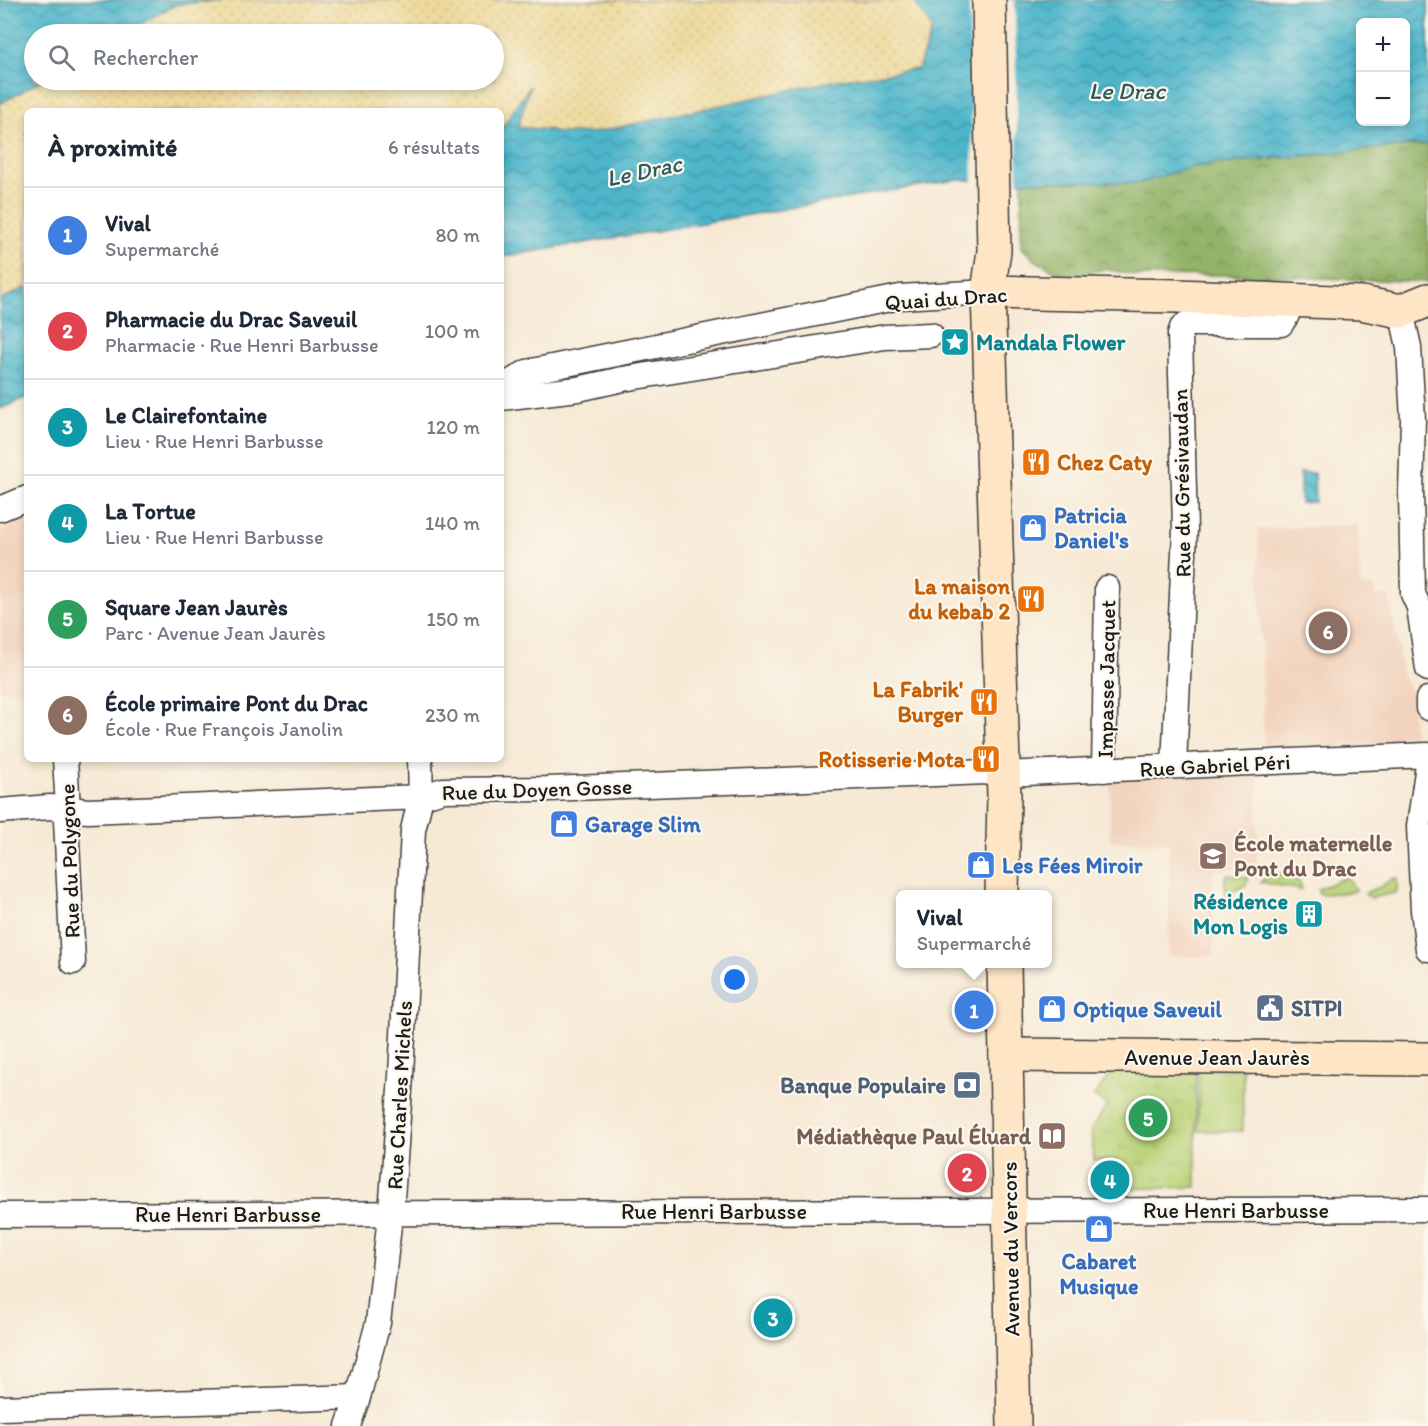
<!DOCTYPE html>
<html lang="fr">
<head>
<meta charset="utf-8">
<style>
  :root { --surface:#fff; --page:#f6f6f7; --text:#1f2937; --muted:#747a83; --line:#e0e1e3; --accent:#db2777 }
  body { margin:0; font-family:Itim,sans-serif; background:var(--page); color:var(--text) }
  .controls { position:absolute; right:18px; top:18px; display:grid; overflow:hidden; border-radius:9px; box-shadow:0 3px 9px #0003 }
  .controls button { width:54px; height:54px; display:grid; place-items:center; padding:0; border:0; border-bottom:2px solid var(--line); background:var(--surface); color:var(--text); font:30px sans-serif }
  .you { position:absolute; left:735px; top:980px; width:21px; height:21px; margin:-15px; border:4px solid #fff; border-radius:50%; background:#1a73e8; box-shadow:0 0 0 9px #1a73e833 }
  .badge { display:grid; place-items:center; width:39px; height:39px; border-radius:50%; background:var(--accent); color:#fff; font-size:20px; font-weight:700 }
  .pin { position:absolute; translate:-50% -50%; border:3px solid #fff; box-shadow:0 2px 6px #0006 }
  .popup { position:absolute; left:896px; top:890px; width:156px; height:78px; box-sizing:border-box; display:grid; place-content:center; border-radius:9px; background:var(--surface); filter:drop-shadow(0 2px 4px #0005); font-size:20px; white-space:nowrap; color:var(--muted) }
  .popup b { font-size:22px; color:var(--text) }
  .popup::after { content:''; position:absolute; left:50%; top:100%; margin-left:-12px; border:12px solid transparent; border-top-color:var(--surface) }
  .list { margin:0; padding:0; list-style:none }
  h2 { display:flex; justify-content:space-between; align-items:center; height:78px; margin:0; padding:0 24px; font-size:26px }
  h2 small { font-size:20px; font-weight:400; color:var(--muted) }
  .list li { display:grid; grid-template-columns:39px 1fr auto; gap:18px; align-items:center; box-sizing:border-box; height:96px; padding:0 24px; border-top:2px solid var(--line) }
  .list b { display:block; font-size:22px; white-space:nowrap }
  .list p { margin:0; font-size:20px; white-space:nowrap; color:var(--muted) }
  .list em { font-size:20px; font-style:normal; color:var(--muted) }
  .icon { flex:none; width:33px; height:33px; fill:none; stroke:currentColor; stroke-width:2; stroke-linecap:round; stroke-linejoin:round }
  .map { position:relative; flex:none; width:1428px; height:1426px; overflow:hidden }
  .search { position:absolute; background:var(--surface); box-shadow:0 3px 9px #0003; left:24px; top:24px; width:480px; height:66px; display:flex; align-items:center; gap:15px; box-sizing:border-box; padding:0 21px; border-radius:33px; color:var(--muted); font-size:22px }
  .panel { position:absolute; background:var(--surface); box-shadow:0 3px 9px #0003; left:24px; top:108px; width:480px; height:654px; border-radius:9px }
  .map>svg:first-child { display:block }
  .built { fill:#f2d4be }
  .grass { fill:#b9d176; stroke:#6a7649; stroke-width:1.5 }
  .forest { fill:url(#forest-crowns); stroke:#576842; stroke-width:1.5 }
  .sand { fill:url(#sand-dots); stroke:#857b5d; stroke-width:1.5; fill-rule:evenodd }
  .park { fill:url(#park-tufts); stroke:#6a7649; stroke-width:1.5 }
  .water { fill:url(#water-waves); stroke:#346974; stroke-width:1.5; fill-rule:evenodd }
  .pier { fill:#f7e9d5 }
  .lines { fill:none; stroke-linecap:round; stroke-linejoin:round }
  .street-casing { stroke:#3d3b38; stroke-width:27 }
  .secondary-casing { stroke:#3d3b38; stroke-width:36 }
  .street { stroke:#fff; stroke-width:24 }
  .secondary { stroke:#fde5c5; stroke-width:33 }
  .labels { text-anchor:middle; stroke-width:4.5; stroke-linejoin:round; paint-order:stroke }
  .street-label { font-size:22px; fill:#1c1c1c; stroke:#fbf7ec }
  .culture-label { font-size:22px; font-weight:bold; fill:#0d838f; stroke:#fbf7ec; text-anchor:start }
  .food-label { font-size:22px; font-weight:bold; fill:#c56008; stroke:#fbf7ec; text-anchor:end }
  .shop-label { font-size:22px; font-weight:bold; fill:#366cbe; stroke:#fbf7ec; text-anchor:start }
  .education-label { font-size:22px; font-weight:bold; fill:#785e54; stroke:#fbf7ec; text-anchor:start }
  .service-label { font-size:22px; font-weight:bold; fill:#4e5e75; stroke:#fbf7ec; text-anchor:start }
  .water-label { font-size:24px; font-style:italic; fill:#305a62; stroke:#fbf7ec }
</style>
</head>
<body>
<div class="map">
<svg width="1428" height="1426" viewBox="0 0 1428 1426">
  <defs>
    <pattern id="forest-crowns" width="20" height="18" patternUnits="userSpaceOnUse" patternTransform="scale(1.5)"><rect width="20" height="18" fill="#92b367"/><path d="M2 6a3 3 0 1 1 6 0M12 15a3 3 0 1 1 6 0" fill="none" stroke="#769154"/></pattern>
    <pattern id="sand-dots" width="8" height="8" patternUnits="userSpaceOnUse" patternTransform="scale(1.5)"><rect width="8" height="8" fill="#eeda9e"/><path d="M2 2h.1M6 6h.1" fill="none" stroke="#ccba88" stroke-width="1.8" stroke-linecap="round"/></pattern>
    <pattern id="park-tufts" width="24" height="20" patternUnits="userSpaceOnUse" patternTransform="scale(1.5)"><rect width="24" height="20" fill="#b9d176"/><path d="M3 7l-1-3M5 7V3M7 7l1-3M15 17l-1-3M17 17v-4M19 17l1-3" fill="none" stroke="#9eb366"/></pattern>
    <pattern id="water-waves" width="16" height="10" patternUnits="userSpaceOnUse" patternTransform="scale(1.5)"><rect width="16" height="10" fill="#4db6cb"/><path d="M0 5q4-4 8 0t8 0" fill="none" stroke="#3f93a4"/></pattern>
  </defs>
  <rect width="100%" height="100%" fill="#fbf7ec"/>
  <filter id="ink" filterUnits="userSpaceOnUse"><feTurbulence type="fractalNoise" baseFrequency=".0167" numOctaves="2"/><feDisplacementMap in="SourceGraphic" scale="12" xChannelSelector="R" yChannelSelector="G"/><feConvolveMatrix kernelMatrix="1 2 1 2 8 2 1 2 1" color-interpolation-filters="sRGB"/></filter>
  <filter id="wash" filterUnits="userSpaceOnUse"><feTurbulence type="fractalNoise" baseFrequency=".008" numOctaves="4" result="noise"/><feDisplacementMap in="SourceGraphic" scale="24" xChannelSelector="R" yChannelSelector="G"/><feGaussianBlur stdDeviation="1.35" result="paint"/><feColorMatrix in="noise" values="0 0 0 0 0 0 0 0 0 0 0 0 0 0 0 0 0 1.4 0 .05"/><feComposite in="paint" operator="in"/></filter>
  <g filter="url(#wash)">
    <rect width="100%" height="100%" fill="#f7e9d5"/>
    <!-- built -->
    <g class="built">
      <path d="M27,518V689L0,690V530Z"/>
      <path d="M1358,525L1361,586H1375L1376,596L1389,595L1403,676L1412,694L1414,743L1264,749L1258,529Z"/>
      <path d="M1258,771L1257,868L1212,870L1214,956H1169V843L1110,841V777Z"/>
    </g>
    <!-- grass -->
    <g class="grass">
      <path d="M1287,873C1296,876 1299,880 1302,889L1301,890L1261,882C1267,874 1278,874 1287,873Z"/>
      <path d="M1228,875L1247,877L1248,880L1246,885L1226,895L1225,877Z"/>
      <path d="M1347,877L1356,890L1353,892L1322,894L1318,892V889Z"/>
      <path d="M1395,878L1397,879V891L1394,893L1371,898L1365,894C1371,888 1376,890 1382,886C1387,883 1389,880 1395,878Z"/>
      <path d="M1243,1069V1131H1198L1199,1070Z"/>
    </g>
    <!-- forest -->
    <path class="forest" d="M1428,144V282L1232,275L1138,276L1105,269L1067,277L1036,261L1021,247L1022,181L1140,183L1195,166Z"/>
    <!-- sand -->
    <path class="sand" d="M0,0H1428V144L1195,166L1140,183L955,180L501,257V111H27V397L0,409ZM1360,22H1406V122H1360ZM34,34H494V80H34Z"/>
    <!-- park -->
    <path class="park" d="M1196,1069V1187L1116,1189V1161L1094,1160L1091,1130L1107,1106L1094,1096L1112,1071Z"/>
    <!-- water -->
    <g class="water">
      <path d="M0,0H220L175,5L122,34H34V80H42L0,104Z"/>
      <path d="M913,0H1428V144L1195,166L1140,183L955,180L501,257V129L530,86L518,127L550,130L557,133H592L836,80L918,69L932,28ZM1360,22H1406V122H1360Z"/>
      <path d="M27,287V397L0,409V300Z"/>
      <path d="M1300,473H1314L1315,502L1300,503Z"/>
    </g>
    <!-- pier -->
    <path class="pier" d="M969,0H1015L1018,184L973,183Z"/>
  </g>
  <g filter="url(#ink)">
    <g class="lines">
      <!-- street casing -->
      <g class="street-casing">
        <g id="street">
          <path d="M1401,311L1409,347L1413,420L1411,492L1413,594L1419,607L1428,669"/>
          <path d="M501,388L527,372L900,297L988,292"/>
          <path d="M501,398L578,389L623,379L885,337L931,335"/>
          <path d="M0,509L27,498"/>
          <path d="M1428,699V708"/>
          <path d="M65,759L68,809L66,820L73,962"/>
          <path d="M1174,765L1185,530L1180,334L1182,328L1186,324H1281L1287,315L1286,300"/>
          <path d="M1428,765L1419,826L1423,910L1428,949"/>
          <path d="M1104,770L1107,588"/>
          <path d="M0,811L50,807L88,811L421,797L443,790L548,789L987,772L1003,774L1428,755"/>
          <path d="M0,1215L1428,1209"/>
          <path d="M0,1408L358,1397"/>
          <path d="M348,1426L358,1397L378,1323L392,1199L401,1076L413,830L421,797L420,759"/>
        </g>
      </g>
      <!-- secondary casing -->
      <g class="secondary-casing">
        <g id="secondary">
          <path d="M989,0L994,251L988,292L1004,795L1002,894"/>
          <path d="M988,292L1177,296L1361,303L1401,311L1428,300"/>
          <path d="M1004,964L1014,1426"/>
          <path d="M1006,1055L1428,1059"/>
        </g>
      </g>
      <!-- street -->
      <use href="#street" class="street"/>
      <!-- secondary -->
      <use href="#secondary" class="secondary"/>
    </g>
  </g>
  <!-- icons -->
  <defs>
    <g id="sight-square" transform="scale(1.5)"><rect x="-9" y="-9" width="18" height="18" rx="4" fill="#0f9aa8" stroke="#fbf7ec"/><path d="M0-6L1.8-2.2L6-1.7L2.9 1.2L3.7 5.4L0 3.3L-3.7 5.4L-2.9 1.2L-6-1.7L-1.8-2.2Z" fill="#fff"/></g>
    <g id="restaurant-square" transform="scale(1.5)"><rect x="-9" y="-9" width="18" height="18" rx="4" fill="#e8710a" stroke="#fbf7ec"/><path d="M-5-6h1v4h1v-4h1v4h1v-4h1v5L-1.5 .5V6h-2V.5L-5-1ZM5-6V6H3V1.5H1.5Q1.5-4 5-6Z" fill="#fff"/></g>
    <g id="shop-square" transform="scale(1.5)"><rect x="-9" y="-9" width="18" height="18" rx="4" fill="#3f7fe0" stroke="#fbf7ec"/><path d="M-5-2.5h2.3a2.7 3.5 0 0 1 5.4 0H5L5.5 6h-11ZM-1.5-2.5h3a1.5 2.3 0 0 0-3 0Z" fill="#fff"/></g>
    <g id="school-square" transform="scale(1.5)"><rect x="-9" y="-9" width="18" height="18" rx="4" fill="#8d6e63" stroke="#fbf7ec"/><path d="M0-5L7-2L0 1L-7-2ZM-4 1L0 2.5L4 1V4Q0 6-4 4Z" fill="#fff"/></g>
    <g id="building-square" transform="scale(1.5)"><rect x="-9" y="-9" width="18" height="18" rx="4" fill="#0f9aa8" stroke="#fbf7ec"/><path d="M-4-6H4V6H1V3H-1V6H-4ZM-2.5-4.3h1.7v1.8h-1.7ZM.8-4.3h1.7v1.8H.8ZM-2.5-1h1.7V.8h-1.7ZM.8-1h1.7V.8H.8Z" fill="#fff"/></g>
    <g id="civic-square" transform="scale(1.5)"><rect x="-9" y="-9" width="18" height="18" rx="4" fill="#5c6f8a" stroke="#fbf7ec"/><path d="M-.6-6.5H3V-4.5H.6V-3L4-1V1h2V6H-6V1h2V-1L-.6-3ZM-1.2 2.5V6h2.4V2.5Z" fill="#fff"/></g>
    <g id="bank-square" transform="scale(1.5)"><rect x="-9" y="-9" width="18" height="18" rx="4" fill="#5c6f8a" stroke="#fbf7ec"/><path d="M-6-4H6V4H-6ZM0-2.3a2.3 2.3 0 1 0 0 4.6a2.3 2.3 0 1 0 0-4.6Z" fill="#fff"/></g>
    <g id="library-square" transform="scale(1.5)"><rect x="-9" y="-9" width="18" height="18" rx="4" fill="#8d6e63" stroke="#fbf7ec"/><path d="M-6-4Q-3-5.5-.7-3.5V5Q-3 3-6 4ZM6-4Q3-5.5 .7-3.5V5Q3 3 6 4Z" fill="#fff"/></g>
  </defs>
  <g fill-rule="evenodd">
    <use href="#sight-square" x="955" y="342"/>
    <use href="#restaurant-square" x="1036" y="462"/>
    <use href="#shop-square" x="1033" y="528"/>
    <use href="#restaurant-square" x="1031" y="599"/>
    <use href="#restaurant-square" x="984" y="702"/>
    <use href="#restaurant-square" x="986" y="759"/>
    <use href="#shop-square" x="564" y="824"/>
    <use href="#school-square" x="1213" y="856"/>
    <use href="#shop-square" x="981" y="865"/>
    <use href="#building-square" x="1309" y="914"/>
    <use href="#civic-square" x="1270" y="1008"/>
    <use href="#shop-square" x="1052" y="1009"/>
    <use href="#bank-square" x="967" y="1085"/>
    <use href="#library-square" x="1052" y="1136"/>
    <use href="#shop-square" x="1099" y="1229"/>
  </g>
  <g class="labels">
    <!-- street labels -->
    <g class="street-label">
      <text transform="translate(946 298) rotate(-4)" y="8">Quai du Drac</text>
      <text transform="translate(1181 483) rotate(-91)" y="8">Rue du Grésivaudan</text>
      <text transform="translate(1106 679) rotate(-89)" y="8">Impasse Jacquet</text>
      <text transform="translate(1215 765) rotate(-3)" y="8">Rue Gabriel Péri</text>
      <text transform="translate(537 789) rotate(-2)" y="8">Rue du Doyen Gosse</text>
      <text transform="translate(69 861) rotate(-92)" y="8">Rue du Polygone</text>
      <text x="1217" y="1065">Avenue Jean Jaurès</text>
      <text transform="translate(399 1095) rotate(-87)" y="8">Rue Charles Michels</text>
      <text x="1236" y="1218">Rue Henri Barbusse</text>
      <text x="714" y="1219">Rue Henri Barbusse</text>
      <text x="228" y="1222">Rue Henri Barbusse</text>
      <text transform="translate(1010 1249) rotate(-91)" y="8">Avenue du Vercors</text>
    </g>
    <!-- culture labels -->
    <g class="culture-label">
      <text x="976" y="350">Mandala Flower</text>
      <text x="1288" y="909" text-anchor="end">Résidence<tspan x="1288" dy="25">Mon Logis</tspan></text>
    </g>
    <!-- food labels -->
    <g class="food-label">
      <text x="1057" y="470" text-anchor="start">Chez Caty</text>
      <text x="1010" y="594">La maison<tspan x="1010" dy="25">du kebab 2</tspan></text>
      <text x="963" y="697">La Fabrik'<tspan x="963" dy="25">Burger</tspan></text>
      <text x="965" y="767">Rotisserie Mota</text>
    </g>
    <!-- shop labels -->
    <g class="shop-label">
      <text x="1054" y="523">Patricia<tspan x="1054" dy="25">Daniel's</tspan></text>
      <text x="585" y="832">Garage Slim</text>
      <text x="1002" y="873">Les Fées Miroir</text>
      <text x="1073" y="1017">Optique Saveuil</text>
      <text x="1099" y="1269" text-anchor="middle">Cabaret<tspan x="1099" dy="25">Musique</tspan></text>
    </g>
    <!-- education labels -->
    <g class="education-label">
      <text x="1234" y="851">École maternelle<tspan x="1234" dy="25">Pont du Drac</tspan></text>
      <text x="1031" y="1144" text-anchor="end">Médiathèque Paul Éluard</text>
    </g>
    <!-- service labels -->
    <g class="service-label">
      <text x="1291" y="1016">SITPI</text>
      <text x="946" y="1093" text-anchor="end">Banque Populaire</text>
    </g>
    <!-- water labels -->
    <g class="water-label">
      <text x="1127" y="99">Le Drac</text>
      <text transform="translate(644 171) rotate(-12)" y="8">Le Drac</text>
    </g>
  </g>
</svg>
<div class="controls">
<button>+</button>
<button>−</button>
</div>
<div class="you"></div>
<div class="pin badge" style="left:974px;top:1010px;background:#3f7fe0">1</div>
<div class="popup"><b>Vival</b>Supermarché</div>
<div class="pin badge" style="left:967px;top:1173px;background:#e0444e">2</div>
<div class="pin badge" style="left:773px;top:1318px;background:#0f9aa8">3</div>
<div class="pin badge" style="left:1110px;top:1180px;background:#0f9aa8">4</div>
<div class="pin badge" style="left:1148px;top:1118px;background:#2e9e5b">5</div>
<div class="pin badge" style="left:1328px;top:631px;background:#8d6e63">6</div>
<div class="search"><svg class="icon" aria-label="search" viewBox="0 0 24 24"><circle cx="10" cy="10" r="6"/><path d="M15 15l6 6"/></svg>Rechercher</div>
<section class="panel">
<h2>À proximité<small>6 résultats</small></h2>
<ul class="list">
<li><span class="badge" style="background:#3f7fe0">1</span><div><b>Vival</b><p>Supermarché</p></div><em>80 m</em></li>
<li><span class="badge" style="background:#e0444e">2</span><div><b>Pharmacie du Drac Saveuil</b><p>Pharmacie · Rue Henri Barbusse</p></div><em>100 m</em></li>
<li><span class="badge" style="background:#0f9aa8">3</span><div><b>Le Clairefontaine</b><p>Lieu · Rue Henri Barbusse</p></div><em>120 m</em></li>
<li><span class="badge" style="background:#0f9aa8">4</span><div><b>La Tortue</b><p>Lieu · Rue Henri Barbusse</p></div><em>140 m</em></li>
<li><span class="badge" style="background:#2e9e5b">5</span><div><b>Square Jean Jaurès</b><p>Parc · Avenue Jean Jaurès</p></div><em>150 m</em></li>
<li><span class="badge" style="background:#8d6e63">6</span><div><b>École primaire Pont du Drac</b><p>École · Rue François Janolin</p></div><em>230 m</em></li>
</ul>
</section>
</div>
</body>
</html>
